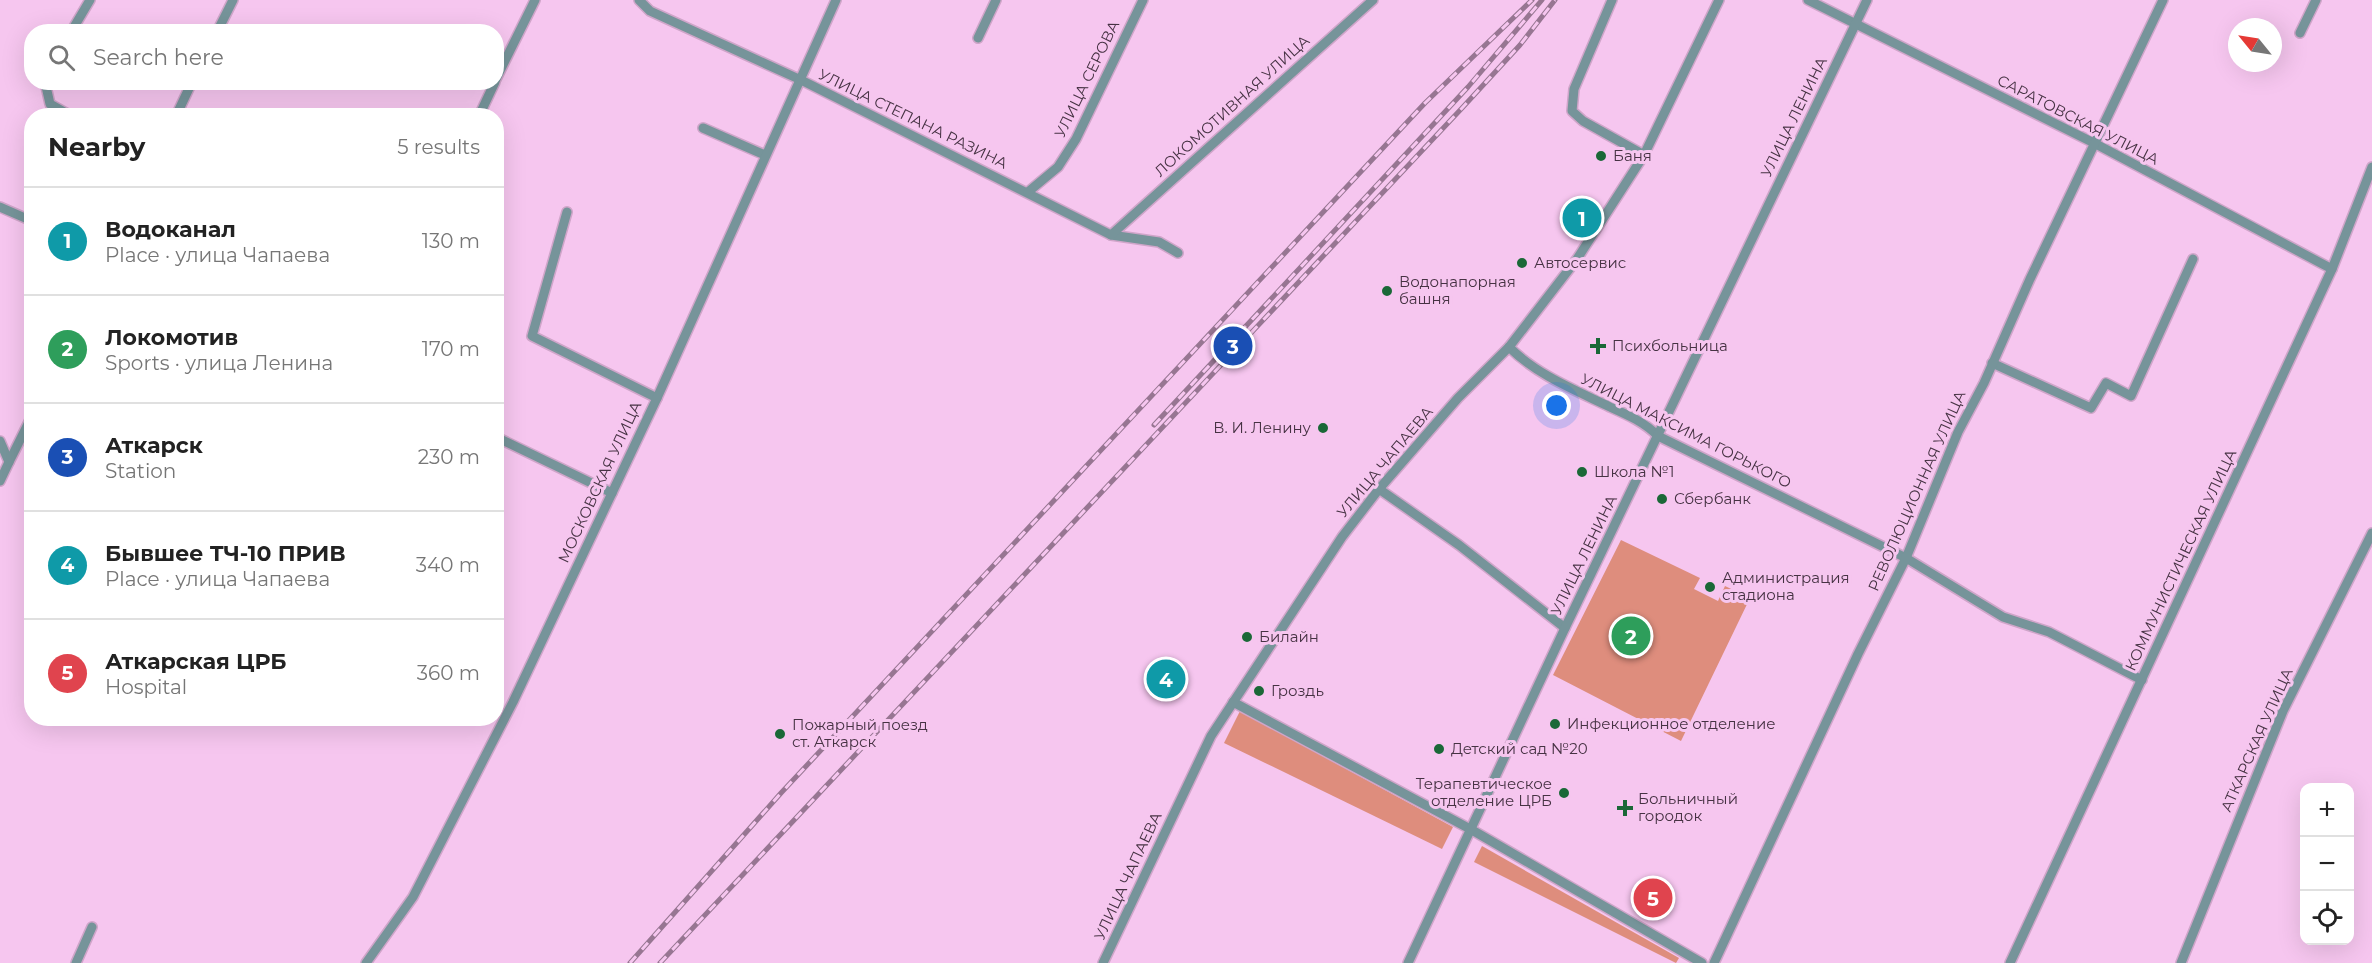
<!DOCTYPE html>
<html lang="en">
<head>
<meta charset="utf-8">
<style>
  :root { --surface:#fff; --page:#f6f6f6; --text:#222; --muted:#767676; --line:#e0e0e0; --accent:#1a6837 }
  body { margin:0; font-family:Montserrat,sans-serif; background:var(--page); color:var(--text) }
  .controls { position:absolute; right:18px; bottom:18px; display:grid; overflow:hidden; border-radius:12px; box-shadow:0 6px 24px #0002 }
  .controls button { width:54px; height:54px; display:grid; place-items:center; padding:0; border:0; border-bottom:2px solid var(--line); background:var(--surface); color:var(--text); font:30px sans-serif }
  .compass { position:absolute; left:2228px; top:18px; width:54px; height:54px; border-radius:50%; background:var(--surface); box-shadow:0 6px 24px #0002; rotate:300deg }
  .you { position:absolute; left:1557px; top:406px; width:21px; height:21px; margin:-15px; border:4px solid #fff; border-radius:50%; background:#1a73e8; box-shadow:0 0 0 9px #1a73e833 }
  .badge { display:grid; place-items:center; width:39px; height:39px; border-radius:50%; background:var(--accent); color:#fff; font-size:20px; font-weight:700 }
  .pin { position:absolute; translate:-50% -50%; border:3px solid #fff; box-shadow:0 2px 6px #0006 }
  .list { margin:0; padding:0; list-style:none }
  h2 { display:flex; justify-content:space-between; align-items:center; height:78px; margin:0; padding:0 24px; font-size:26px }
  h2 small { font-size:20px; font-weight:400; color:var(--muted) }
  .list li { display:grid; grid-template-columns:39px 1fr auto; gap:18px; align-items:center; box-sizing:border-box; height:108px; padding:0 24px; border-top:2px solid var(--line) }
  .list b { display:block; font-size:22px; white-space:nowrap }
  .list p { margin:0; font-size:20px; white-space:nowrap; color:var(--muted) }
  .list em { font-size:20px; font-style:normal; color:var(--muted) }
  .icon { flex:none; width:33px; height:33px; fill:none; stroke:currentColor; stroke-width:2; stroke-linecap:round; stroke-linejoin:round }
  .map { position:relative; flex:none; width:2372px; height:963px; overflow:hidden }
  .search { position:absolute; background:var(--surface); box-shadow:0 6px 24px #0002; left:24px; top:24px; width:480px; height:66px; display:flex; align-items:center; gap:15px; box-sizing:border-box; padding:0 21px; border-radius:24px; color:var(--muted); font-size:22px }
  .panel { position:absolute; background:var(--surface); box-shadow:0 6px 24px #0002; left:24px; top:108px; width:480px; height:618px; border-radius:24px }
  .map>svg:first-child { display:block }
  .green { fill:#de8d7d }
  .lines { fill:none; stroke-linecap:round; stroke-linejoin:round }
  .minor-casing { stroke:#cfa5c9; stroke-width:12 }
  .minor { stroke:#76949a; stroke-width:9 }
  .rail-casing { stroke:#977692; stroke-width:5 }
  .rail { stroke:#f6c6ef; stroke-width:3; stroke-dasharray:9; stroke-linecap:butt }
  .poi-dot { fill:#1a6837; stroke:#f6c6ef; stroke-width:2 }
  .labels { text-anchor:middle; stroke-width:6; stroke-linejoin:round; paint-order:stroke }
  .street-label { font-size:15px; fill:#463243; stroke:#f6c6ef }
  .poi-label { font-size:15px; fill:#463243; stroke:#f6c6ef; text-anchor:start }
</style>
</head>
<body>
<div class="map">
<svg width="2372" height="963" viewBox="0 0 2372 963">
  <rect width="100%" height="100%" fill="#f6c6ef"/>
  <!-- green -->
  <g class="green">
    <path d="M1621,540L1700,578L1694,589L1718,601L1725,586L1750,598L1681,741L1553,675Z"/>
    <path d="M1240,711L1453,827L1442,849L1224,743Z"/>
    <path d="M1482,846L1679,958L1676,963L1474,862Z"/>
  </g>
  <g class="lines">
    <!-- minor casing -->
    <g class="minor-casing">
      <g id="minor">
        <path d="M639,0L650,11L801,80L1111,235L1159,242L1178,253"/>
        <path d="M1612,0L1574,89L1572,111L1583,121L1644,155"/>
        <path d="M1808,0L2094,143L2332,269"/>
        <path d="M71,32L90,0"/>
        <path d="M217,32L233,0"/>
        <path d="M2300,33L2316,0"/>
        <path d="M978,38L996,0"/>
        <path d="M496,79L535,0"/>
        <path d="M45,82L50,104L71,116"/>
        <path d="M176,116L192,82"/>
        <path d="M479,116L495,82"/>
        <path d="M703,128L765,155"/>
        <path d="M1028,192L1058,167L1076,139L1143,0"/>
        <path d="M0,207L32,221"/>
        <path d="M567,212L532,336L657,398"/>
        <path d="M1111,235L1373,0"/>
        <path d="M1509,347C1537,375 1575,390 1610,407C1628,415 1644,422 1658,436L1906,558L2003,617L2049,632L2142,680"/>
        <path d="M1992,363L2091,408L2106,383L2131,396L2193,259"/>
        <path d="M496,437L612,493"/>
        <path d="M0,441L9,462L0,481"/>
        <path d="M9,462L32,416"/>
        <path d="M1379,489L1459,545L1565,628"/>
        <path d="M1233,702L1472,830L1702,963"/>
        <path d="M76,963L92,927"/>
        <path d="M366,963L413,897L513,702L657,398L836,0"/>
        <path d="M1103,963L1211,736L1342,537L1379,489L1458,398L1509,347L1577,259L1644,155L1719,0"/>
        <path d="M1408,963L1565,628L1867,0"/>
        <path d="M1714,963L1858,654L1906,558L1958,432L1984,383L2030,279L2163,0"/>
        <path d="M2010,963L2332,269L2372,167"/>
        <path d="M2181,963L2283,711L2372,533"/>
      </g>
    </g>
    <!-- minor -->
    <use href="#minor" class="minor"/>
    <!-- rail casing -->
    <g class="rail-casing">
      <g id="rail">
        <path d="M1154,425L1468,87L1542,0"/>
        <path d="M630,963L781,793L1425,103L1532,0"/>
        <path d="M660,963L1463,107L1520,45L1555,0"/>
      </g>
    </g>
    <!-- rail -->
    <use href="#rail" class="rail"/>
  </g>
  <!-- markers -->
  <g class="poi-dot">
    <circle cx="1601" cy="156" r="6"/>
    <circle cx="1522" cy="263" r="6"/>
    <circle cx="1387" cy="291" r="6"/>
    <path d="M1595 337h6v6h6v6h-6v6h-6v-6h-6v-6h6z"/>
    <circle cx="1323" cy="428" r="6"/>
    <circle cx="1582" cy="472" r="6"/>
    <circle cx="1662" cy="499" r="6"/>
    <circle cx="1710" cy="587" r="6"/>
    <circle cx="1247" cy="637" r="6"/>
    <circle cx="1259" cy="691" r="6"/>
    <circle cx="1555" cy="724" r="6"/>
    <circle cx="780" cy="734" r="6"/>
    <circle cx="1439" cy="749" r="6"/>
    <circle cx="1564" cy="793" r="6"/>
    <path d="M1622 799h6v6h6v6h-6v6h-6v-6h-6v-6h6z"/>
  </g>
  <g class="labels">
    <!-- street labels -->
    <g class="street-label">
      <text transform="translate(1087 79) rotate(-64)" y="5">УЛИЦА СЕРОВА</text>
      <text transform="translate(1232 106) rotate(-42)" y="5">ЛОКОМОТИВНАЯ УЛИЦА</text>
      <text transform="translate(1794 117) rotate(-64)" y="5">УЛИЦА ЛЕНИНА</text>
      <text transform="translate(913 119) rotate(26)" y="5">УЛИЦА СТЕПАНА РАЗИНА</text>
      <text transform="translate(2078 120) rotate(27)" y="5">САРАТОВСКАЯ УЛИЦА</text>
      <text transform="translate(1686 431) rotate(27)" y="5">УЛИЦА МАКСИМА ГОРЬКОГО</text>
      <text transform="translate(1385 462) rotate(-50)" y="5">УЛИЦА ЧАПАЕВА</text>
      <text transform="translate(600 482) rotate(-65)" y="5">МОСКОВСКАЯ УЛИЦА</text>
      <text transform="translate(1917 491) rotate(-66)" y="5">РЕВОЛЮЦИОННАЯ УЛИЦА</text>
      <text transform="translate(1584 555) rotate(-64)" y="5">УЛИЦА ЛЕНИНА</text>
      <text transform="translate(2181 560) rotate(-65)" y="5">КОММУНИСТИЧЕСКАЯ УЛИЦА</text>
      <text transform="translate(2257 740) rotate(-66)" y="5">АТКАРСКАЯ УЛИЦА</text>
      <text transform="translate(1128 876) rotate(-65)" y="5">УЛИЦА ЧАПАЕВА</text>
    </g>
    <!-- poi labels -->
    <g class="poi-label">
      <text x="1613" y="161">Баня</text>
      <text x="1534" y="268">Автосервис</text>
      <text x="1399" y="287">Водонапорная<tspan x="1399" dy="17">башня</tspan></text>
      <text x="1612" y="351">Психбольница</text>
      <text x="1311" y="433" text-anchor="end">В. И. Ленину</text>
      <text x="1594" y="477">Школа №1</text>
      <text x="1674" y="504">Сбербанк</text>
      <text x="1722" y="583">Администрация<tspan x="1722" dy="17">стадиона</tspan></text>
      <text x="1259" y="642">Билайн</text>
      <text x="1271" y="696">Гроздь</text>
      <text x="1567" y="729">Инфекционное отделение</text>
      <text x="792" y="730">Пожарный поезд<tspan x="792" dy="17">ст. Аткарск</tspan></text>
      <text x="1451" y="754">Детский сад №20</text>
      <text x="1552" y="789" text-anchor="end">Терапевтическое<tspan x="1552" dy="17">отделение ЦРБ</tspan></text>
      <text x="1638" y="804">Больничный<tspan x="1638" dy="17">городок</tspan></text>
    </g>
  </g>
</svg>
<div class="controls">
<button>+</button>
<button>−</button>
<button><svg class="icon" aria-label="locate" viewBox="0 0 24 24"><circle cx="12" cy="12" r="6"/><path d="M12 2v4M12 18v4M2 12h4M18 12h4"/></svg></button>
</div>
<svg class="compass" viewBox="-18 -18 36 36"><path d="M0-13l5 13h-10z" fill="#e53935"/><path d="M0 13l5-13h-10z" fill="#767676"/></svg>
<div class="you"></div>
<div class="pin badge" style="left:1582px;top:218px;background:#0f9aa8">1</div>
<div class="pin badge" style="left:1631px;top:636px;background:#2e9e5b">2</div>
<div class="pin badge" style="left:1233px;top:346px;background:#1a4fb4">3</div>
<div class="pin badge" style="left:1166px;top:679px;background:#0f9aa8">4</div>
<div class="pin badge" style="left:1653px;top:898px;background:#e0444e">5</div>
<div class="search"><svg class="icon" aria-label="search" viewBox="0 0 24 24"><circle cx="10" cy="10" r="6"/><path d="M15 15l6 6"/></svg>Search here</div>
<section class="panel">
<h2>Nearby<small>5 results</small></h2>
<ul class="list">
<li><span class="badge" style="background:#0f9aa8">1</span><div><b>Водоканал</b><p>Place · улица Чапаева</p></div><em>130 m</em></li>
<li><span class="badge" style="background:#2e9e5b">2</span><div><b>Локомотив</b><p>Sports · улица Ленина</p></div><em>170 m</em></li>
<li><span class="badge" style="background:#1a4fb4">3</span><div><b>Аткарск</b><p>Station</p></div><em>230 m</em></li>
<li><span class="badge" style="background:#0f9aa8">4</span><div><b>Бывшее ТЧ-10 ПРИВ</b><p>Place · улица Чапаева</p></div><em>340 m</em></li>
<li><span class="badge" style="background:#e0444e">5</span><div><b>Аткарская ЦРБ</b><p>Hospital</p></div><em>360 m</em></li>
</ul>
</section>
</div>
</body>
</html>
